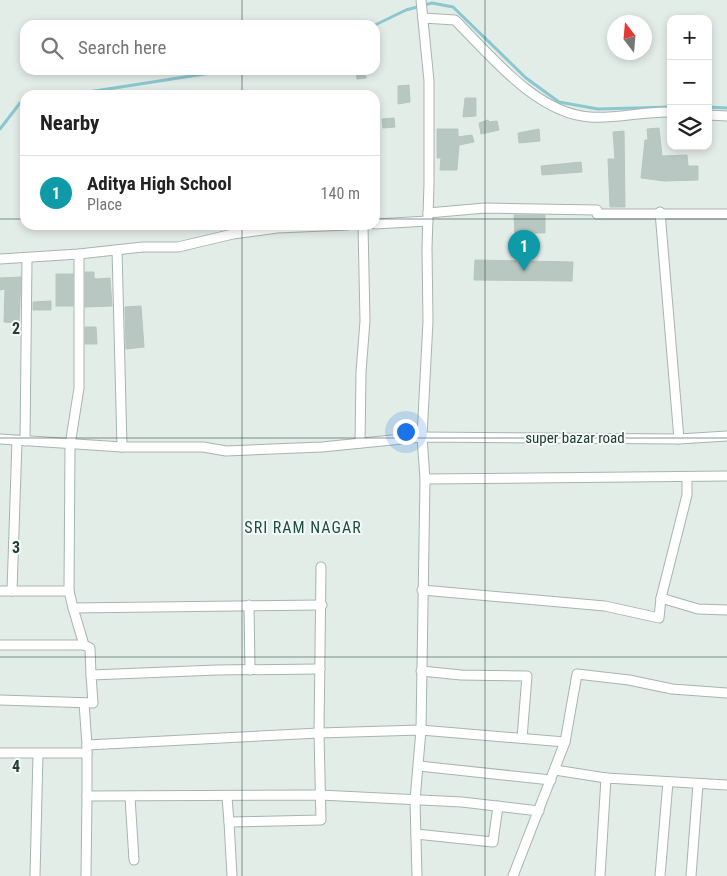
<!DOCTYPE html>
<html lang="en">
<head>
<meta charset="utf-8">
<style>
  :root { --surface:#fff; --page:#f6f6f6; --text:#222; --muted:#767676; --line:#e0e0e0; --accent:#7c3aed }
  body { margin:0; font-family:"Roboto Condensed",sans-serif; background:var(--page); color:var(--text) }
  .controls { position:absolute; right:15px; top:15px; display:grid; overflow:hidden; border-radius:10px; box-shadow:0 2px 8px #0003 }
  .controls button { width:45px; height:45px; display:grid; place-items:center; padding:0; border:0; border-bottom:1px solid var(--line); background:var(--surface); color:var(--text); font:25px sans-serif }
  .compass { position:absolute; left:607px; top:15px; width:45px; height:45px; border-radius:50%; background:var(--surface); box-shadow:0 2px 8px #0003; rotate:344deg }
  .you { position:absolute; left:405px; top:431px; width:18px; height:18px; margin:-12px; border:4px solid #fff; border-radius:50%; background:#1a73e8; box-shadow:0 0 0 8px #1a73e833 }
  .badge { display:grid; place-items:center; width:32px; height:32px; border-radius:50%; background:var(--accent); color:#fff; font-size:16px; font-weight:700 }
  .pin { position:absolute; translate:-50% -41px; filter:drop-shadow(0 1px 2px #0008) }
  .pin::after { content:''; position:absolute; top:26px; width:18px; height:15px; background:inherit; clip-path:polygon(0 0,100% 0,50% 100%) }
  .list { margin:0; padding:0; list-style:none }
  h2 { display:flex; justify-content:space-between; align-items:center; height:65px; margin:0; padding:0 20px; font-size:21px }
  h2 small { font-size:16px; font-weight:400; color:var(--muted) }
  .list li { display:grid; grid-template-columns:32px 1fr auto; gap:15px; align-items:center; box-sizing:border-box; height:75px; padding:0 20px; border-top:1px solid var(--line) }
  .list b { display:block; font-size:19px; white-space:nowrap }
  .list p { margin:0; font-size:16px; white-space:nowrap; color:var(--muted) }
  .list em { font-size:16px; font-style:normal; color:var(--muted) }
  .icon { flex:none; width:28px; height:28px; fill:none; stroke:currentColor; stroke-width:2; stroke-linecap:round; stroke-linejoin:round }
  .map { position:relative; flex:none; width:727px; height:876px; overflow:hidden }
  .search { position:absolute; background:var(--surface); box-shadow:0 2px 8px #0003; left:20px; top:20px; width:360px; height:55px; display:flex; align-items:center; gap:12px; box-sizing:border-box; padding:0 18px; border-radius:15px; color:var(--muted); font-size:19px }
  .panel { position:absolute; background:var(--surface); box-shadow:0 2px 8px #0003; left:20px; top:90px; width:360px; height:140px; border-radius:15px }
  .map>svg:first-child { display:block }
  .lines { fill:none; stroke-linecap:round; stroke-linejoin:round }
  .stream { stroke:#8bc7d1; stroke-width:3 }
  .building { fill:#b8c7c1; stroke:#b5c6bf }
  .street-casing { stroke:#a6b5af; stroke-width:11 }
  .street { stroke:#fff; stroke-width:9 }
  .grid { fill:none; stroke:#233e36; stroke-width:1; stroke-opacity:0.55 }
  .labels { text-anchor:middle; stroke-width:4; stroke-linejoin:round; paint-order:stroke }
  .street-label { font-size:15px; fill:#233e36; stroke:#f3f9f6 }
  .neighbourhood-label { font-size:16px; letter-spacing:1px; fill:#1f5044; stroke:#f3f9f6 }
  .grid-label { font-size:16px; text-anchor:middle; font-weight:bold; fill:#233e36; stroke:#f3f9f6; stroke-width:4; stroke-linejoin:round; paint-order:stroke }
</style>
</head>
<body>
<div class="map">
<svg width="727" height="876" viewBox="0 0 727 876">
  <rect width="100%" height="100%" fill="#e3ede8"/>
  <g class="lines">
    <!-- stream -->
    <g class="stream">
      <path d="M375,25L406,10L432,3L453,7L526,78L559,102L598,109L671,107"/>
      <path d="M69,95L230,70"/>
      <path d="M708,107L727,108"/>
      <path d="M0,129L20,103L25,102"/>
    </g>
  </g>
  <!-- building -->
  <g class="building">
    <path d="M365,70L366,78L357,79L356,71Z"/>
    <path d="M409,85L410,102L398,104V86Z"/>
    <path d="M465,98H476V116L463,117Z"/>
    <path d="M394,118L395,127L383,128L382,119Z"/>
    <path d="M488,120L489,122L497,121L499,130L481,134L479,123Z"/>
    <path d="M659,128L662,156L687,155L688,166H698V180L665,181L641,178L645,140H648L647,129Z"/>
    <path d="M437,129H458V137L472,135L474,142L459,145L457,170H440L441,158H437Z"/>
    <path d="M539,129L540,141L519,143L518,133Z"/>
    <path d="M624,131L625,207H610L608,159H615L613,132Z"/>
    <path d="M581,162L582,172L542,175L541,166Z"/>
    <path d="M514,215H545V233H515Z"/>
    <path d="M475,260L573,262L572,281L474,280Z"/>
    <path d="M85,272H94V278L97,279L110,278L112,306L85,307Z"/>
    <rect x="56" y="274" width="17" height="32"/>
    <path d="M21,277L19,323L4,322L5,289L0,290V278Z"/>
    <path d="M51,301V310H33V302Z"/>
    <path d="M141,306L144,347L126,349L125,307Z"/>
    <path d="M85,327H96L97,344H85Z"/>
  </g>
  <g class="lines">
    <!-- street casing -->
    <g class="street-casing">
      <g id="street">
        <path d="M423,18L455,20C490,55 537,114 590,117C617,119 644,111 671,112"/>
        <path d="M708,115L727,116"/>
        <path d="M660,212L679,439"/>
        <path d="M428,213L485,208L597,210V214H727"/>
        <path d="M375,224L428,221"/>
        <path d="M117,250L122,447"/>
        <path d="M0,259L79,254L143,247H178L233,234L277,228L348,225"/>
        <path d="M0,439L122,447H203L226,451L322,447L422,437L679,439L727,436"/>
        <path d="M25,441L27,258"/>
        <path d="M360,443L361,372L365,321L363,225"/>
        <path d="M425,479L727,476"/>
        <path d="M422,590L605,606L659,618L661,598L698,609L727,610"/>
        <path d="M0,591H69L70,445L79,388V254"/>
        <path d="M12,591L17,441"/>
        <path d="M69,591L73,608L322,605"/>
        <path d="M661,598L687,495V477"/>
        <path d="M249,605L250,670"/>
        <path d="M73,608L84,645L90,648L91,675"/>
        <path d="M0,645H84"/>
        <path d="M421,671L461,675L527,676L522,738"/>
        <path d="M0,700L93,703L91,675L217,670L320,669"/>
        <path d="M84,703L87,745"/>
        <path d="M0,753H87"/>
        <path d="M419,766L551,780"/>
        <path d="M555,770L606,778"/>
        <path d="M87,796V745L319,733L421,730L565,742"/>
        <path d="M130,797L134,860"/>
        <path d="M227,797L229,822"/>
        <path d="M416,834L493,842L498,806"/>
        <path d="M35,876L38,754"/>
        <path d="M86,876L87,796L320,795L462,802L539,811"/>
        <path d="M232,876L229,822L321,820L319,733L321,567"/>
        <path d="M417,876L415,800L421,730L425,479L422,437L428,321L427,248L429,184V81L421,0"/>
        <path d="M513,876L565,742L577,674L629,680L672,689L727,693"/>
        <path d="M600,876L606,778L727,785"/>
        <path d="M660,876L668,782"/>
        <path d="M691,876L698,784"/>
      </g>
    </g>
    <!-- street -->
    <use href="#street" class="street"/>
  </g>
  <!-- grid -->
  <path class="grid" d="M242,0V25M485,0V876M242,70V95M0,219H25M375,219H727M242,225V876M0,438H727M0,657H727"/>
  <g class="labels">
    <!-- street labels -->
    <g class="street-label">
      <text x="575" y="443">super bazar road</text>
    </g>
    <!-- neighbourhood labels -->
    <g class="neighbourhood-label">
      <text x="303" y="533">SRI RAM NAGAR</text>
    </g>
  </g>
  <g class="grid-label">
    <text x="16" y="334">2</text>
    <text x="16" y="553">3</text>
    <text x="16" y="772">4</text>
  </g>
</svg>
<div class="controls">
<button>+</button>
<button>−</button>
<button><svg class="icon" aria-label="layers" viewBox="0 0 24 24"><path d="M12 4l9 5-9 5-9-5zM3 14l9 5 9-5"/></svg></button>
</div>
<svg class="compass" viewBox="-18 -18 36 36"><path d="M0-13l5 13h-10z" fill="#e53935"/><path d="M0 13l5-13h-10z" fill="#767676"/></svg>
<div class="you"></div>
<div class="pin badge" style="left:524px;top:271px;background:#0f9aa8">1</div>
<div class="search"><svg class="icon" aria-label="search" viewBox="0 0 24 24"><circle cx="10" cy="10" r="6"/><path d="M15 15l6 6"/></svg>Search here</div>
<section class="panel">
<h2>Nearby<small></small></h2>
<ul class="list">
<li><span class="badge" style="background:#0f9aa8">1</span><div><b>Aditya High School</b><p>Place</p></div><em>140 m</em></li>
</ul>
</section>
</div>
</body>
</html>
